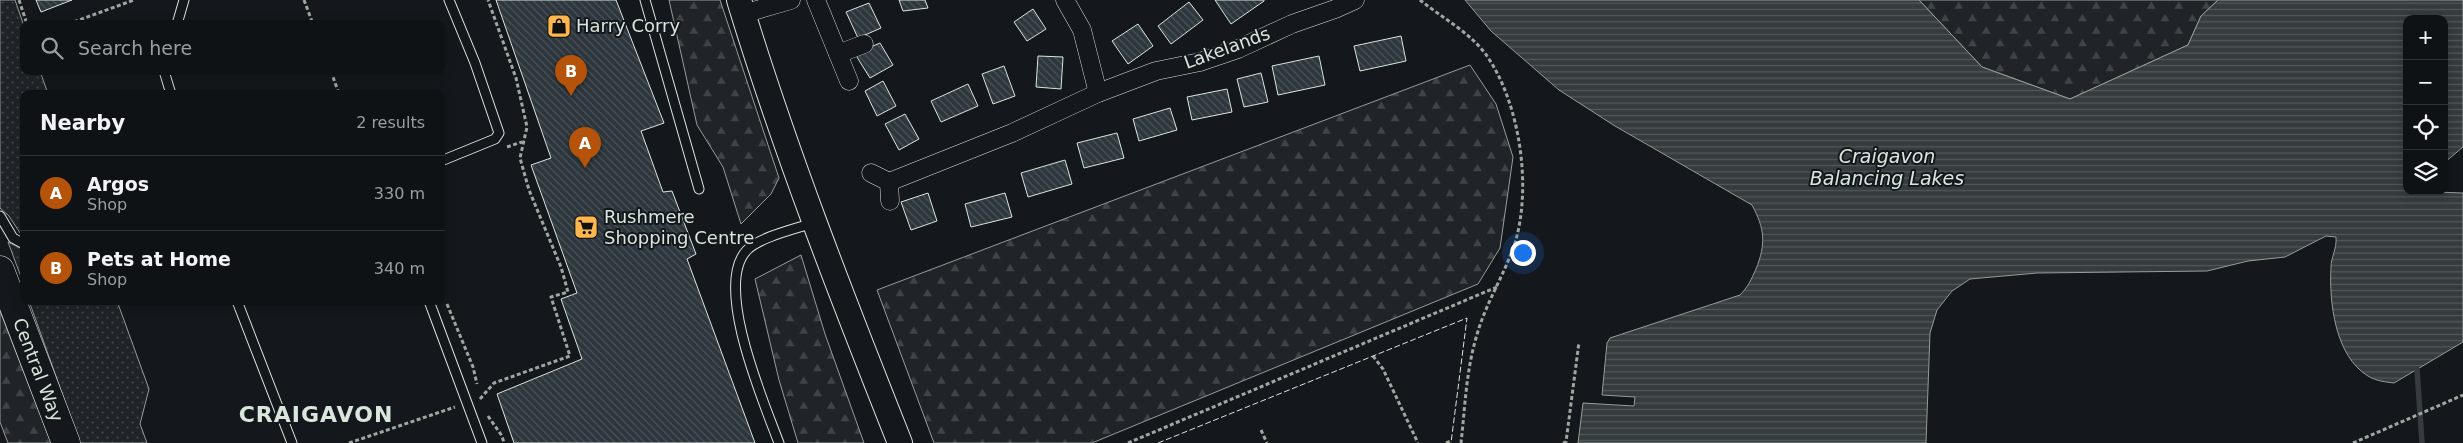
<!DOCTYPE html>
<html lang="en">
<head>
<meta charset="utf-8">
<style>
  :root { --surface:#0f1215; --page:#1d2022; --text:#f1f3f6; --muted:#9b9ea0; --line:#2f3234; --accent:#b45309 }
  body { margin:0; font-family:"DejaVu Sans",sans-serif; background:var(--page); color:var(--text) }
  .controls { position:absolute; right:15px; top:15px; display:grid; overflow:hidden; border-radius:10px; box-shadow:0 2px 12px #0003 }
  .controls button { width:45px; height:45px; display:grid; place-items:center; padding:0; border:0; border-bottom:1px solid var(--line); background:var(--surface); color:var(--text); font:25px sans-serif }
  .you { position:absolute; left:1522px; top:252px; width:18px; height:18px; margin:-12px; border:4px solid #fff; border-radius:50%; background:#1a73e8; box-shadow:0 0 0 8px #1a73e833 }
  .badge { display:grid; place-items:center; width:32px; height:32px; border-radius:50%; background:var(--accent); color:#fff; font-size:16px; font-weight:700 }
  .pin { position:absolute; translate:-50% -41px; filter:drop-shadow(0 1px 2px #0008) }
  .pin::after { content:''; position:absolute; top:26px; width:18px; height:15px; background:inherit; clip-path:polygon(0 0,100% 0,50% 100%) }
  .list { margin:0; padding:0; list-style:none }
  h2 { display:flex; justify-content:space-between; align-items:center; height:65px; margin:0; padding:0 20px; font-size:21px }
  h2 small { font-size:16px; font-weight:400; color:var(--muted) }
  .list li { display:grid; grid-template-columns:32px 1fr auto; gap:15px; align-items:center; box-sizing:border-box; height:75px; padding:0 20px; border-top:1px solid var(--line) }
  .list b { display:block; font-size:19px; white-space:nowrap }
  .list p { margin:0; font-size:16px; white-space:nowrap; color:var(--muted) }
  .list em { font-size:16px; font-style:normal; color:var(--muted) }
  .icon { flex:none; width:28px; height:28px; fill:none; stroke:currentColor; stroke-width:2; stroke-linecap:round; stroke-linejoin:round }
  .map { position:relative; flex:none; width:2463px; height:443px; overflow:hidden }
  .search { position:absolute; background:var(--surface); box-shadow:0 2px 12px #0003; left:20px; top:20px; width:425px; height:55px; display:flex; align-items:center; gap:12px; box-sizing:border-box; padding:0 18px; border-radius:10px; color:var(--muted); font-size:19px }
  .panel { position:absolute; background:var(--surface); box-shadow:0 2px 12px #0003; left:20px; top:90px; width:425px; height:215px; border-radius:10px }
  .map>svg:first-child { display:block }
  .green { fill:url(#green-dots); stroke:#939e99 }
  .forest { fill:url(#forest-firs); stroke:#939e99 }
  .water { fill:url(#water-rules); stroke:#939e99 }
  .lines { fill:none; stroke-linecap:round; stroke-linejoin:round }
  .stream { stroke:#363b3e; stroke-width:5.5 }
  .building { fill:url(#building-back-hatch); stroke:#d8e6dc }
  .lane-casing { stroke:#d8e6dc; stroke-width:11 }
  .street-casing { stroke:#d8e6dc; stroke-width:19 }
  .secondary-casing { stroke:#d8e6dc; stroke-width:26 }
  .highway-casing { stroke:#d8e6dc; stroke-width:29 }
  .path { stroke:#9da8a2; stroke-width:3; stroke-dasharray:4 2.5; stroke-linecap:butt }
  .lane { stroke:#14181c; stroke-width:9 }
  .street { stroke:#14181c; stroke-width:18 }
  .secondary { stroke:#14181c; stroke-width:24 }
  .highway { stroke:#14181c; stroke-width:28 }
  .fence { stroke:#d8e6dc; stroke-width:1; stroke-dasharray:6 2.5; stroke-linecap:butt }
  .labels { text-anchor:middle; stroke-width:4; stroke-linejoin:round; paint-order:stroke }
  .poi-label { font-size:18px; fill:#d8e6dc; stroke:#14181c; text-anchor:start }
  .street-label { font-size:18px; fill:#d8e6dc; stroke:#14181c }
  .water-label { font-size:19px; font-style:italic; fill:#d8e6dc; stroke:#14181c }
  .district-label { font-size:22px; font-weight:bold; letter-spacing:1px; fill:#d8e6dc; stroke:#14181c }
</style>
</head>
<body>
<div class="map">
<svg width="2463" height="443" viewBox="0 0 2463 443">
  <defs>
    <pattern id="green-dots" width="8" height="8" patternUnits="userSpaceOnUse" patternTransform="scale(1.25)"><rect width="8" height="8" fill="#202428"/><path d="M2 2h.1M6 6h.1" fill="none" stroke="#404447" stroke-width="1.8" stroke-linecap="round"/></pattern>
    <pattern id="forest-firs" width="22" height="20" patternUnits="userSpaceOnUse" patternTransform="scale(1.25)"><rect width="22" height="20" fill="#202428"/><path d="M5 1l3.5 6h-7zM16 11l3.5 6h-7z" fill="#404447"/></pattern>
    <pattern id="water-rules" width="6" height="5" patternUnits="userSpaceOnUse" patternTransform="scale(1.25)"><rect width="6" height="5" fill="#363b3e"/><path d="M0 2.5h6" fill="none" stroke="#525759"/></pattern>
    <pattern id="building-back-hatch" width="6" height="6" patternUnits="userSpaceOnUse" patternTransform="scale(1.25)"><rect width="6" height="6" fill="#2c363c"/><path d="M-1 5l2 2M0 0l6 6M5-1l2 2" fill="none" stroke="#4a5358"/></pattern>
  </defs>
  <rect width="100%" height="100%" fill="#14181c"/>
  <!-- green -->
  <g class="green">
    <path d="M0,0H15L24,26V71H40L48,94H24V239L9,216L0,208Z"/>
    <path d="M8,242L24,250V285Z"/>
    <path d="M29,301H117L149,389L140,424L147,443H80Z"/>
  </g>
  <!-- forest -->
  <g class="forest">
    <path d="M669,0H720L779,178L771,194L741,224L723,167L697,125Z"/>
    <path d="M1919,0H2218L2201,16L2188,45L2070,99L1982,67Z"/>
    <path d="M1470,65L1496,104L1513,157L1500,248L1478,284L1092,443H934L877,290Z"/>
    <path d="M801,255L825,334L864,443H798L779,380L755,279Z"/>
    <path d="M0,311L51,443H8L0,422Z"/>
  </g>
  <!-- water -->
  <path class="water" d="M1465,0H1919L1982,67L2070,99L2188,45L2201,16L2218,0H2463V147L2444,163V19H2407V191L2463,193V342L2394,383C2386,382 2376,381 2368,376C2335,356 2329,302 2331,267C2331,257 2337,249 2336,237L2326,236L2285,257L2248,261L2207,271L2037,273L1970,279L1952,291L1937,310L1930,333L1926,443H1578L1583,403L1634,406L1635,397L1602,395L1607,343L1610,338L1740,295C1748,287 1751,280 1756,269C1766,244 1765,229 1752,205L1615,126L1559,90L1491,31Z"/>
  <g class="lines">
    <!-- stream -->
    <path class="stream" d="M2417,369L2422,443"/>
  </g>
  <!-- building -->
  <g class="building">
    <path d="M36,0H72L41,12Z"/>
    <path d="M496,0H616L664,123L641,131L663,192L672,191L696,254L687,259L755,443H514L497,394L582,359L561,299L577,293L531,165L551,158Z"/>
    <path d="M899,0H925L928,8L903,11Z"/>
    <path d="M1215,0H1264V1L1231,24Z"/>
    <path d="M1189,2L1203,20L1171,44L1158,26Z"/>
    <path d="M869,3L881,28L858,38L846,12Z"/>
    <path d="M1033,9L1046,29L1027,41L1014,22Z"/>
    <path d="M1138,24L1153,46L1128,64L1112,41Z"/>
    <path d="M1401,36L1406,61L1360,71L1354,46Z"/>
    <path d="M880,43L893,65L870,78L855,54Z"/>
    <path d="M1038,56L1063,57L1061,89L1036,87Z"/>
    <path d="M1319,56L1325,85L1278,95L1272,66Z"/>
    <path d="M1004,66L1015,96L993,104L982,74Z"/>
    <path d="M1261,73L1268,102L1244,107L1237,79Z"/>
    <path d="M883,81L896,106L877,116L865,91Z"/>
    <path d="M968,84L978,106L941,122L931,101Z"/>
    <path d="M1227,89L1232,112L1192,120L1187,97Z"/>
    <path d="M1170,108L1177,130L1139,141L1133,119Z"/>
    <path d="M905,114L919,139L899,150L885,124Z"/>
    <path d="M1117,133L1124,158L1084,168L1077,143Z"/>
    <path d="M1065,160L1072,184L1028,197L1021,173Z"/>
    <path d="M928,193L937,221L911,230L901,202Z"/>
    <path d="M1005,193L1012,217L971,227L965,204Z"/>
  </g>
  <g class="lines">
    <!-- lane casing -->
    <g class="lane-casing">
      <g id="lane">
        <path d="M645,0L699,189"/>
        <path d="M177,24L184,0"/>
        <path d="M164,71L171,94"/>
        <path d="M441,161L495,139L499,133L475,63L449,0"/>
        <path d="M0,216L13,238L24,244"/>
        <path d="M237,301L292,443"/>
        <path d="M429,301L482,443"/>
        <path d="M779,443C764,403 713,285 747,250C760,237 795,229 813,223"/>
      </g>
    </g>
    <!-- street casing -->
    <g class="street-casing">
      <g id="street">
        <path d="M816,0L849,81"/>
        <path d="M1065,0L1082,30L1098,93"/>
        <path d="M743,14L791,0"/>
        <path d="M838,54L864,44"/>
        <path d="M871,173L889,182L890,201"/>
        <path d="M889,182L1012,133L1098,93L1156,71L1200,62L1238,49L1292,24L1335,9L1355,0"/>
      </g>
    </g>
    <!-- secondary casing -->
    <g class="secondary-casing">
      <path id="secondary" d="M739,0C785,151 842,297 900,443"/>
    </g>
    <!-- highway casing -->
    <g class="highway-casing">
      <path id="highway" d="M0,270L66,443"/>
    </g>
    <!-- path -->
    <g class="path">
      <path d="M19,0L27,24"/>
      <path d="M304,0L313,24"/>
      <path d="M1420,0C1441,17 1471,33 1487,56C1520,104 1532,187 1515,243C1504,276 1485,304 1476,338C1466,372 1465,408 1461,443"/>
      <path d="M68,24L134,0"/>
      <path d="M331,71L339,94"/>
      <path d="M507,147L522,142"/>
      <path d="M447,304L473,367L477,384"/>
      <path d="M1373,356L1383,369L1418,443"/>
      <path d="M480,399L494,383L570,356L551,297L568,292L561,267L529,190L520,158L527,127L516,78L488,0"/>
      <path d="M488,416L502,436L504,443"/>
      <path d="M1261,430L1267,443"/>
      <path d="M349,443L455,407"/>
      <path d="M1128,443L1497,287"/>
      <path d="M1446,443L1451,441"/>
      <path d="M1563,443L1566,442L1579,342"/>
      <path d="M2353,443L2463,395"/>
    </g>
    <!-- lane -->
    <use href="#lane" class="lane"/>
    <!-- street -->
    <use href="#street" class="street"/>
    <!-- secondary -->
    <use href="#secondary" class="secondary"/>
    <!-- highway -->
    <use href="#highway" class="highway"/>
    <!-- fence -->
    <path class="fence" d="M1158,443L1467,318L1451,443"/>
  </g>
  <!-- icons -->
  <defs>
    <g id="shop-square" transform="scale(1.25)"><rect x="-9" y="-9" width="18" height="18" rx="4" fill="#ffb74d" stroke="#14181c"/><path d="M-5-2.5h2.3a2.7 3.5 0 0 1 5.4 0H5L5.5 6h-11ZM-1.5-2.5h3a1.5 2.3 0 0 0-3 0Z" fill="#111"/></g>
    <g id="supermarket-square" transform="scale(1.25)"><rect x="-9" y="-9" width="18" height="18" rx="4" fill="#ffb74d" stroke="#14181c"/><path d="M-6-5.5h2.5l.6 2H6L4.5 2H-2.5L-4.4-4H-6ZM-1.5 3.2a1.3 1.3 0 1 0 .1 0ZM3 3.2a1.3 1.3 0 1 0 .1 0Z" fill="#111"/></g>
  </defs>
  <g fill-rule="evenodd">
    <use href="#shop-square" x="559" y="26"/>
    <use href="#supermarket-square" x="586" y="227"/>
  </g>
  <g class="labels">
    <!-- poi labels -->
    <g class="poi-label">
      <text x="576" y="32">Harry Corry</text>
      <text x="604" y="223">Rushmere<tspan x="604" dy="21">Shopping Centre</tspan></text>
    </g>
    <!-- street labels -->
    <g class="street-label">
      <text transform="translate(1227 48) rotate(-20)" y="6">Lakelands</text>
      <text transform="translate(38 370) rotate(69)" y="6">Central Way</text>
    </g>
    <!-- water labels -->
    <g class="water-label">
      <text x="1887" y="163">Craigavon<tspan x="1887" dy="22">Balancing Lakes</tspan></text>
    </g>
    <!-- district labels -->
    <g class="district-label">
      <text x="316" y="422">CRAIGAVON</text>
    </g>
  </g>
</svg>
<div class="controls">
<button>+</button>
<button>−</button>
<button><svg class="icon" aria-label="locate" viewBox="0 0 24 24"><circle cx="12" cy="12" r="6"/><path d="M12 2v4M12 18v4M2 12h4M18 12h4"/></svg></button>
<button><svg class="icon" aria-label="layers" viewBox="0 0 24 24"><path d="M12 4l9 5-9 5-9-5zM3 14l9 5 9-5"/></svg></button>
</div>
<div class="you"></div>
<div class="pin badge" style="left:585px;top:168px">A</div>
<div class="pin badge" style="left:571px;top:96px">B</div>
<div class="search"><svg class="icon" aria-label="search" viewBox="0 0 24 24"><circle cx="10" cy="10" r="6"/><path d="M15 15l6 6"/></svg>Search here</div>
<section class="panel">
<h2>Nearby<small>2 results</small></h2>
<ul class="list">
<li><span class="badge">A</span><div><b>Argos</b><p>Shop</p></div><em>330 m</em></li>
<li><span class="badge">B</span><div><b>Pets at Home</b><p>Shop</p></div><em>340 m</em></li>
</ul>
</section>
</div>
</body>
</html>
